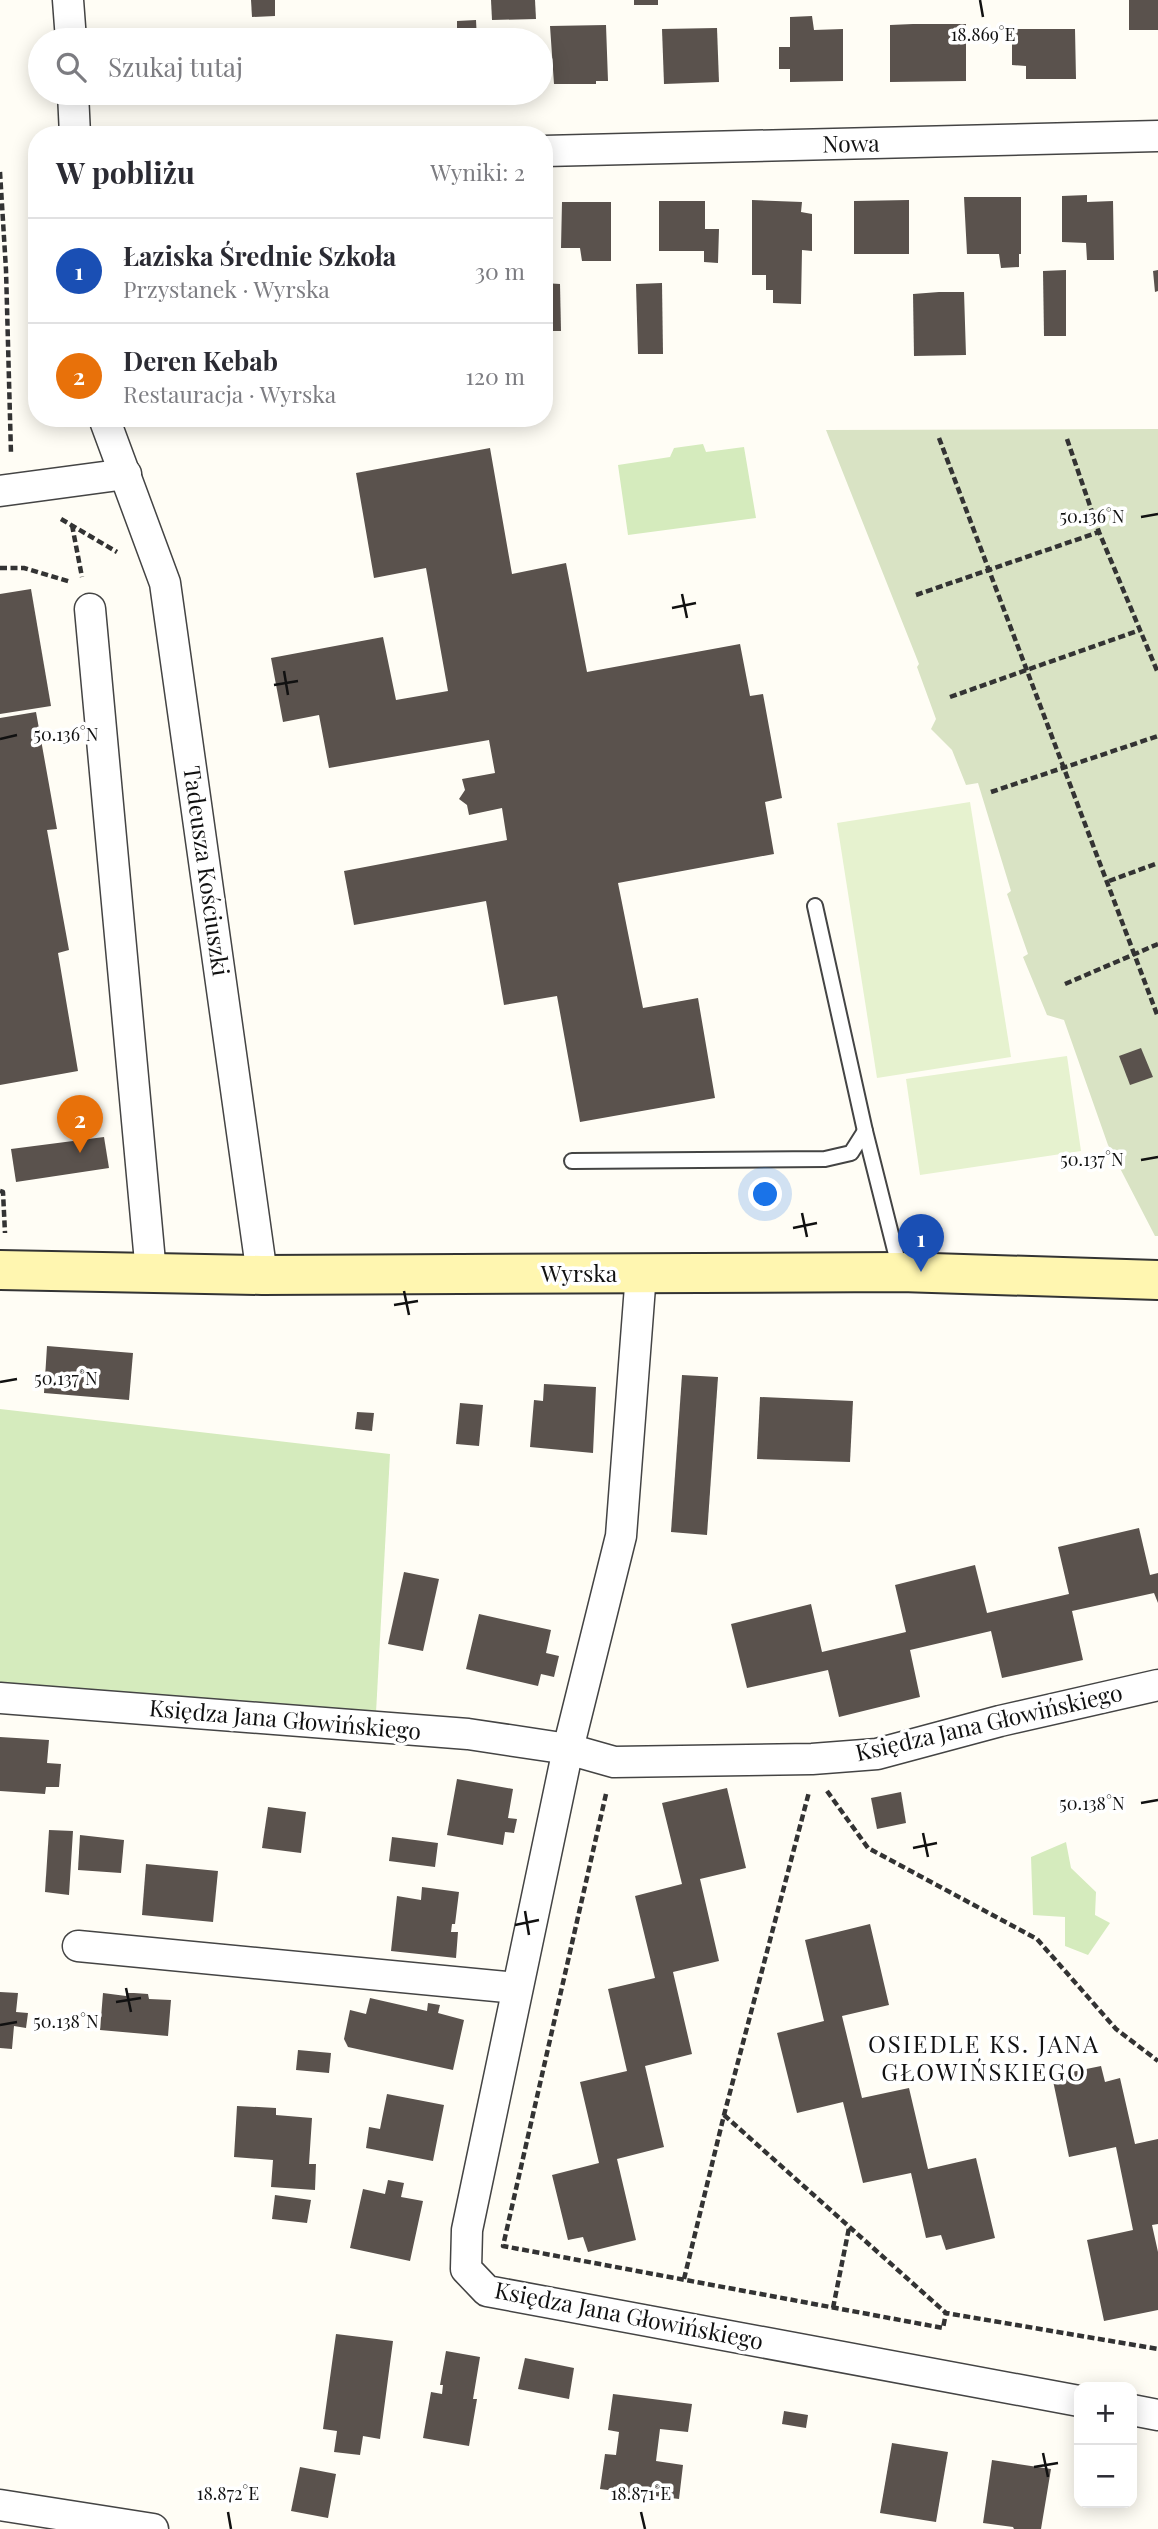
<!DOCTYPE html>
<html lang="pl">
<head>
<meta charset="utf-8">
<style>
  :root { --surface:#fff; --page:#f2f2f3; --text:#2b2b33; --muted:#7c7c81; --line:#e1e1e2; --accent:#c4262e }
  body { margin:0; font-family:"Playfair Display",serif; background:var(--page); color:var(--text) }
  .controls { position:absolute; right:21px; bottom:21px; display:grid; overflow:hidden; border-radius:14px; box-shadow:0 4px 18px #0003 }
  .controls button { width:63px; height:63px; display:grid; place-items:center; padding:0; border:0; border-bottom:2px solid var(--line); background:var(--surface); color:var(--text); font:35px sans-serif }
  .you { position:absolute; left:766px; top:1195px; width:24px; height:24px; margin:-18px; border:5px solid #fff; border-radius:50%; background:#1a73e8; box-shadow:0 0 0 10px #1a73e833 }
  .badge { display:grid; place-items:center; width:46px; height:46px; border-radius:50%; background:var(--accent); color:#fff; font-size:23px; font-weight:700 }
  .pin { position:absolute; translate:-50% -58px; filter:drop-shadow(0 2px 4px #0008) }
  .pin::after { content:''; position:absolute; top:37px; width:24px; height:21px; background:inherit; clip-path:polygon(0 0,100% 0,50% 100%) }
  .list { margin:0; padding:0; list-style:none }
  h2 { display:flex; justify-content:space-between; align-items:center; height:91px; margin:0; padding:0 28px; font-size:30px }
  h2 small { font-size:23px; font-weight:400; color:var(--muted) }
  .list li { display:grid; grid-template-columns:46px 1fr auto; gap:21px; align-items:center; box-sizing:border-box; height:105px; padding:0 28px; border-top:2px solid var(--line) }
  .list b { display:block; font-size:26px; white-space:nowrap }
  .list p { margin:0; font-size:23px; white-space:nowrap; color:var(--muted) }
  .list em { font-size:23px; font-style:normal; color:var(--muted) }
  .icon { flex:none; width:38px; height:38px; fill:none; stroke:currentColor; stroke-width:2; stroke-linecap:round; stroke-linejoin:round }
  .map { position:relative; flex:none; width:1158px; height:2529px; overflow:hidden }
  .search { position:absolute; background:var(--surface); box-shadow:0 4px 18px #0003; left:28px; top:28px; width:525px; height:77px; display:flex; align-items:center; gap:18px; box-sizing:border-box; padding:0 24px; border-radius:38px; color:var(--muted); font-size:26px }
  .panel { position:absolute; background:var(--surface); box-shadow:0 4px 18px #0003; left:28px; top:126px; width:525px; height:301px; border-radius:28px }
  .map>svg:first-child { display:block }
  .green { fill:#d5ebbd }
  .cemetery { fill:#d9e3c4 }
  .pitch { fill:#e6f2cf }
  .building { fill:#5a524d }
  .lines { fill:none; stroke-linecap:round; stroke-linejoin:round }
  .lane-casing { stroke:#444; stroke-width:18 }
  .street-casing { stroke:#444; stroke-width:33 }
  .secondary-casing { stroke:#333; stroke-width:42 }
  .path { stroke:#333; stroke-width:4.5; stroke-dasharray:7 3.5; stroke-linecap:butt }
  .lane { stroke:#fff; stroke-width:14 }
  .street { stroke:#fff; stroke-width:30 }
  .secondary { stroke:#fff6b0; stroke-width:38 }
  .ticks { fill:none; stroke:#111; stroke-width:2.5 }
  .labels { text-anchor:middle; stroke-width:7; stroke-linejoin:round; paint-order:stroke }
  .street-label { font-size:23px; fill:#111; stroke:#fff }
  .neighbourhood-label { font-size:24px; letter-spacing:2px; fill:#111; stroke:#fff }
  .ticks-label { font-size:18px; text-anchor:middle; fill:#111; stroke:#fff; stroke-width:7; stroke-linejoin:round; paint-order:stroke }
</style>
</head>
<body>
<div class="map">
<svg width="1158" height="2529" viewBox="0 0 1158 2529">
  <rect width="100%" height="100%" fill="#fffdf5"/>
  <!-- green -->
  <g class="green">
    <path d="M703,444L706,452L744,447L756,518L628,535L618,465L670,457L674,448Z"/>
    <path d="M0,1409L390,1454L376,1713L0,1701Z"/>
    <path d="M1066,1842L1071,1868L1096,1892L1095,1915L1110,1923L1088,1955L1065,1946V1917L1033,1915L1031,1857Z"/>
  </g>
  <!-- cemetery -->
  <path class="cemetery" d="M1158,429V1236H1155L1108,1145L1064,1020L1047,1015L1023,957L1028,954L1007,894L1011,891L978,783L966,785L952,750L931,729L936,719L917,667L919,664L826,430Z"/>
  <!-- pitch -->
  <g class="pitch">
    <path d="M970,802L1011,1057L877,1078L837,823Z"/>
    <path d="M1067,1056L1081,1151L920,1175L906,1079Z"/>
  </g>
  <!-- building -->
  <g class="building">
    <path d="M251,0H275V16L252,17Z"/>
    <path d="M491,0H535L536,19L492,20Z"/>
    <rect x="634" y="0" width="24" height="5"/>
    <rect x="1129" y="0" width="29" height="30"/>
    <path d="M812,16L814,30L843,29V81L790,82V69H779V47H790V17Z"/>
    <path d="M476,20L477,40H422V33L457,32V21Z"/>
    <path d="M913,24H966V81L890,82V25Z"/>
    <path d="M606,25L608,81H596V84H554L550,26Z"/>
    <path d="M717,28L719,82L664,84L662,29Z"/>
    <path d="M1012,29H1075L1076,79H1026V66L1012,65Z"/>
    <path d="M219,30V40H161V31Z"/>
    <path d="M302,37L352,38V40H302Z"/>
    <path d="M1087,195V202L1113,201L1114,260H1087L1086,243L1062,242V196Z"/>
    <path d="M964,197H1021V254H1019V267L1001,268L999,254H967Z"/>
    <path d="M752,200L802,202L801,212L812,214V251L802,250L801,304L773,303V290H766V275H752Z"/>
    <path d="M909,200V254H854V201Z"/>
    <path d="M659,201H705V229H719L718,263L704,262V251H659Z"/>
    <path d="M562,202H611V261H582L580,248H561Z"/>
    <path d="M1066,270V336H1044L1043,271Z"/>
    <path d="M1158,270V291L1155,292L1153,271Z"/>
    <path d="M544,283L560,284L561,331H544Z"/>
    <path d="M662,283L663,354H638L636,284Z"/>
    <path d="M939,292H964L966,355L914,356L913,294Z"/>
    <path d="M490,448L512,574L566,563L587,672L740,644L750,696L763,694L782,798L765,802L774,854L618,883L643,1008L698,998L715,1098L580,1122L557,996L504,1005L486,901L354,925L344,871L507,840L502,808L469,815L467,805L459,799L465,790L462,779L495,773L489,740L329,768L319,715L283,722L271,658L383,637L396,700L448,691L426,568L374,578L356,473Z"/>
    <path d="M31,589L51,706L0,714V594Z"/>
    <path d="M36,712L57,829L47,830L69,950L58,953L78,1071L0,1085V718Z"/>
    <path d="M1141,1048L1153,1077L1130,1085L1119,1056Z"/>
    <path d="M104,1137L109,1168L16,1182L11,1149Z"/>
    <path d="M47,1346L133,1353L129,1400L44,1393Z"/>
    <path d="M682,1375L718,1377L707,1535L671,1532Z"/>
    <path d="M544,1384L596,1387L593,1453L530,1447L534,1400L543,1401Z"/>
    <path d="M760,1397L853,1401L850,1462L757,1459Z"/>
    <path d="M460,1403L483,1405L479,1446L456,1444Z"/>
    <path d="M357,1412L374,1413L372,1431L355,1429Z"/>
    <path d="M1139,1528L1150,1575L1158,1573V1603L1154,1593L1072,1611L1083,1660L1002,1678L991,1631L910,1650L920,1697L839,1717L828,1670L747,1688L731,1624L811,1604L822,1652L906,1632L895,1585L975,1565L987,1613L1069,1594L1058,1547Z"/>
    <path d="M404,1572L439,1579L423,1651L388,1644Z"/>
    <path d="M479,1614L551,1630L546,1653L559,1656L554,1677L541,1674L538,1686L466,1669Z"/>
    <path d="M0,1737L49,1740L47,1763L61,1764L59,1787H46L45,1794L0,1791Z"/>
    <path d="M457,1779L513,1789L508,1818L517,1819L514,1833L505,1832L503,1845L447,1835Z"/>
    <path d="M727,1788L746,1868L700,1879L719,1961L673,1972L692,2054L645,2066L664,2147L617,2159L636,2240L588,2252L583,2237L568,2240L552,2175L599,2163L580,2082L627,2071L608,1989L655,1978L635,1896L682,1884L662,1803Z"/>
    <path d="M901,1792L906,1823L877,1829L871,1798Z"/>
    <path d="M268,1807L306,1812L301,1853L262,1848Z"/>
    <path d="M49,1830L73,1831L69,1895L45,1892Z"/>
    <path d="M80,1835L124,1840L121,1873L78,1870Z"/>
    <path d="M392,1837L438,1843L435,1867L389,1861Z"/>
    <path d="M146,1864L218,1871L213,1922L142,1915Z"/>
    <path d="M422,1887L459,1892L455,1924H452L451,1932H458L456,1958L391,1951L397,1896L421,1900Z"/>
    <path d="M870,1924L889,2005L842,2016L862,2098L909,2088L928,2169L976,2158L995,2238L946,2250L941,2235L926,2238L911,2173L863,2183L843,2102L797,2113L777,2033L824,2021L805,1940Z"/>
    <path d="M0,1992L18,1993L16,2012L28,2013L26,2028L14,2026L12,2049L0,2048Z"/>
    <path d="M103,1993L126,1996L127,1993H134L148,1994L149,1999L171,2000L168,2036L100,2030Z"/>
    <path d="M370,1998L427,2011L428,2003L440,2005L438,2013L464,2020L453,2070L348,2047L344,2039L350,2010L366,2014Z"/>
    <path d="M298,2050L331,2053L329,2073L296,2070Z"/>
    <path d="M1101,2066L1105,2082L1120,2078L1135,2144L1158,2139V2224L1152,2225L1158,2252V2310L1104,2321L1087,2240L1133,2230L1116,2147L1069,2157L1052,2076Z"/>
    <path d="M387,2094L444,2105L433,2161L366,2148L369,2127L380,2129Z"/>
    <path d="M237,2106L276,2108V2115L312,2118L309,2164H316L315,2190L271,2187L273,2160L234,2157Z"/>
    <path d="M388,2180L404,2183L401,2197L423,2201L410,2261L350,2248L363,2189L385,2194Z"/>
    <path d="M275,2195L311,2200L307,2223L272,2219Z"/>
    <path d="M336,2334L393,2341L380,2439L363,2436L360,2455L334,2452L337,2431L323,2429Z"/>
    <path d="M446,2351L480,2357L473,2399H477L469,2446L423,2438L431,2392L442,2394L443,2385H440Z"/>
    <path d="M525,2358L574,2368L569,2399L518,2389Z"/>
    <path d="M613,2394L692,2404L688,2432L660,2429L656,2461L683,2465L679,2499L600,2489L605,2454L616,2455L619,2432L608,2430Z"/>
    <path d="M784,2411L808,2415L806,2428L782,2424Z"/>
    <path d="M892,2443L948,2452L936,2522L880,2513Z"/>
    <path d="M992,2460L1051,2469L1041,2529H1014L1013,2527L983,2523Z"/>
    <path d="M300,2467L336,2474L328,2518L291,2511Z"/>
  </g>
  <g class="lines">
    <!-- lane casing -->
    <g class="lane-casing">
      <g id="lane">
        <path d="M815,906L865,1131L900,1270"/>
        <path d="M572,1161L825,1159L851,1153L865,1131"/>
      </g>
    </g>
    <!-- street casing -->
    <g class="street-casing">
      <g id="street">
        <path d="M68,0L71,40"/>
        <path d="M73,93L75,135"/>
        <path d="M544,151L1158,136"/>
        <path d="M104,418L165,583L262,1275"/>
        <path d="M0,491L126,474"/>
        <path d="M90,609L151,1273"/>
        <path d="M641,1273L621,1536L568,1749L467,2230L466,2269L487,2291L1079,2401"/>
        <path d="M0,1698L468,1734L568,1749L614,1762L812,1759L877,1754L1000,1721L1158,1685"/>
        <path d="M78,1946L516,1988"/>
        <path d="M1132,2410L1158,2415"/>
        <path d="M0,2505L153,2529"/>
      </g>
    </g>
    <!-- secondary casing -->
    <g class="secondary-casing">
      <path id="secondary" d="M0,1270L262,1275L901,1272L1158,1280"/>
    </g>
    <!-- path -->
    <g class="path">
      <path d="M0,172L6,270L11,454"/>
      <path d="M939,438L1158,1017"/>
      <path d="M1067,439L1099,532L1158,673"/>
      <path d="M61,519L117,552"/>
      <path d="M72,525L82,577"/>
      <path d="M0,568H24L71,582"/>
      <path d="M916,595L1099,532"/>
      <path d="M950,697L1140,630"/>
      <path d="M991,792L1158,736"/>
      <path d="M1109,881L1158,863"/>
      <path d="M1065,984L1158,944"/>
      <path d="M0,1191L3,1192L5,1233"/>
      <path d="M827,1791L868,1848L1037,1939L1116,2029L1158,2061"/>
      <path d="M606,1794L503,2246L943,2328L946,2313"/>
      <path d="M724,2115L946,2313L1158,2349"/>
      <path d="M684,2279L724,2115L809,1792"/>
      <path d="M833,2308L849,2228"/>
    </g>
    <!-- lane -->
    <use href="#lane" class="lane"/>
    <!-- street -->
    <use href="#street" class="street"/>
    <!-- secondary -->
    <use href="#secondary" class="secondary"/>
  </g>
  <!-- ticks -->
  <path class="ticks" d="M980,0L983,17M1141,517L1158,514M682,594L687,618M672,608L696,603M284,671L288,695M274,685L298,681M0,739L17,735M1141,1160L1158,1157M802,1213L807,1237M793,1228L817,1223M404,1291L409,1315M394,1305L418,1301M0,1382L17,1379M1141,1803L1158,1800M923,1833L928,1857M913,1848L937,1843M525,1911L529,1935M515,1925L539,1920M126,1988L131,2012M116,2002L141,1998M0,2025L17,2022M1043,2453L1048,2477M1034,2467L1058,2463M228,2512L231,2529M641,2512L645,2529"/>
  <g class="labels">
    <!-- street labels -->
    <g class="street-label">
      <text transform="translate(851 144) rotate(-1)" y="8">Nowa</text>
      <text transform="translate(206 871) rotate(82)" y="8">Tadeusza Kościuszki</text>
      <text x="579" y="1282">Wyrska</text>
      <text transform="translate(285 1720) rotate(5)" y="8">Księdza Jana Głowińskiego</text>
      <text transform="translate(989 1723) rotate(-13)" y="8">Księdza Jana Głowińskiego</text>
      <text transform="translate(629 2316) rotate(11)" y="8">Księdza Jana Głowińskiego</text>
    </g>
    <!-- neighbourhood labels -->
    <g class="neighbourhood-label">
      <text x="984" y="2053">OSIEDLE KS. JANA<tspan x="984" dy="28">GŁOWIŃSKIEGO</tspan></text>
    </g>
  </g>
  <g class="ticks-label">
    <text x="983" y="41">18.869°E</text>
    <text x="1092" y="523">50.136°N</text>
    <text x="66" y="741">50.136°N</text>
    <text x="1092" y="1166">50.137°N</text>
    <text x="66" y="1385">50.137°N</text>
    <text x="1092" y="1810">50.138°N</text>
    <text x="66" y="2028">50.138°N</text>
    <text x="228" y="2500">18.872°E</text>
    <text x="641" y="2500">18.871°E</text>
  </g>
</svg>
<div class="controls">
<button>+</button>
<button>−</button>
</div>
<div class="you"></div>
<div class="pin badge" style="left:921px;top:1272px;background:#1a4fb4">1</div>
<div class="pin badge" style="left:80px;top:1153px;background:#e8710a">2</div>
<div class="search"><svg class="icon" aria-label="search" viewBox="0 0 24 24"><circle cx="10" cy="10" r="6"/><path d="M15 15l6 6"/></svg>Szukaj tutaj</div>
<section class="panel">
<h2>W pobliżu<small>Wyniki: 2</small></h2>
<ul class="list">
<li><span class="badge" style="background:#1a4fb4">1</span><div><b>Łaziska Średnie Szkoła</b><p>Przystanek · Wyrska</p></div><em>30 m</em></li>
<li><span class="badge" style="background:#e8710a">2</span><div><b>Deren Kebab</b><p>Restauracja · Wyrska</p></div><em>120 m</em></li>
</ul>
</section>
</div>
</body>
</html>
